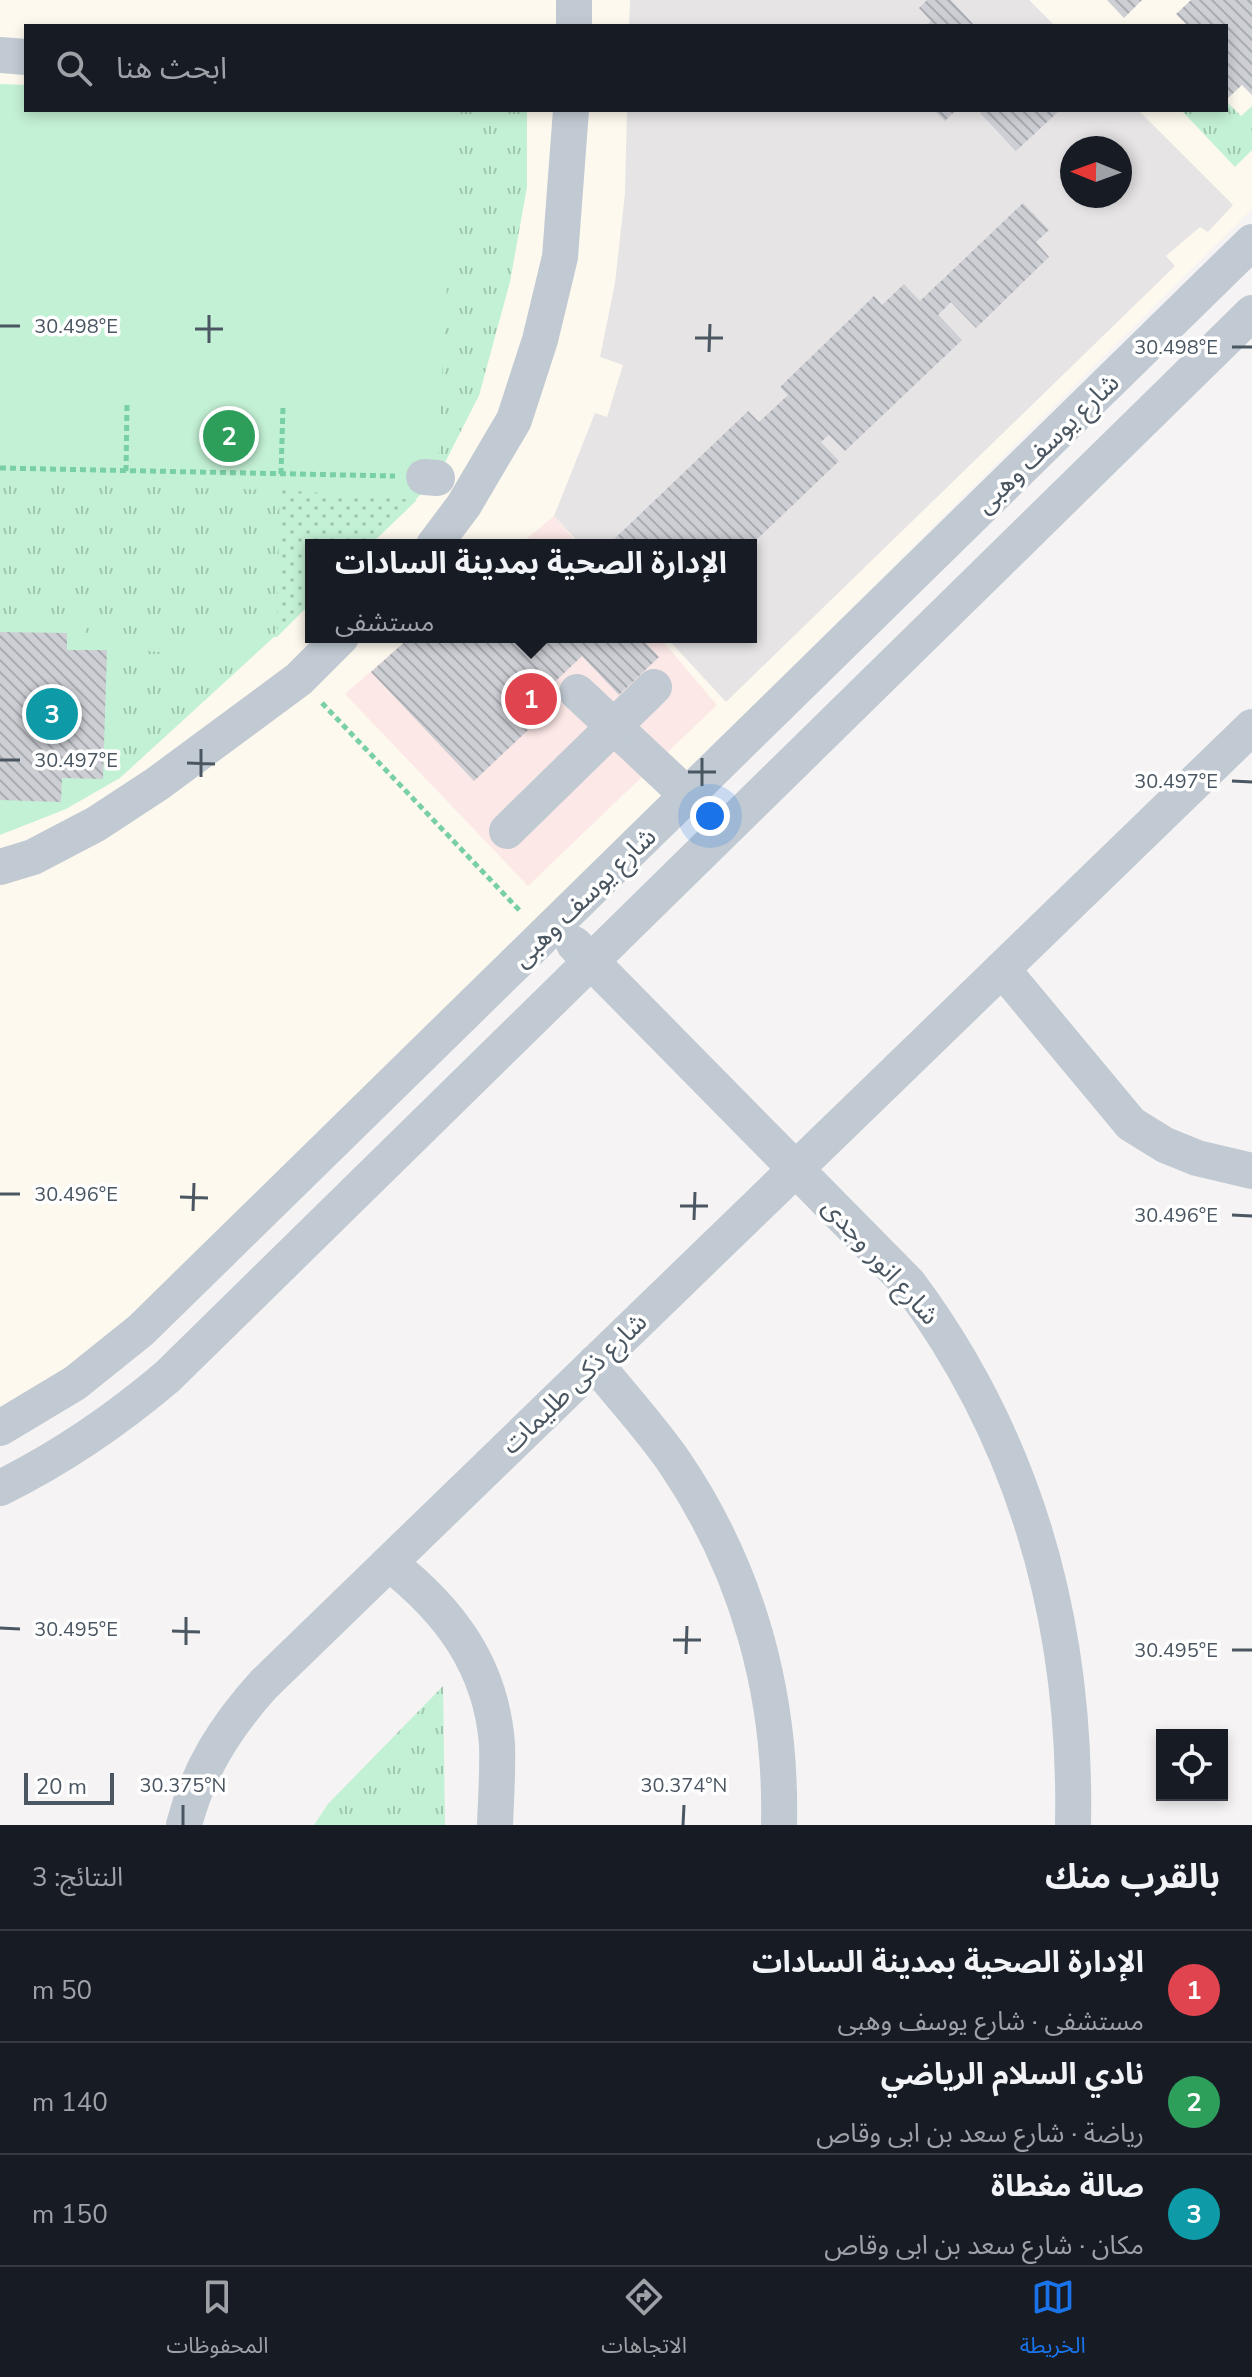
<!DOCTYPE html>
<html lang="ar">
<head>
<meta charset="utf-8">
<style>
  :root { --surface:#171b24; --page:#20242c; --text:#f1f3f6; --muted:#9ea1a6; --line:#363941; --accent:#1a73e8 }
  body { margin:0; font-family:"Nunito Sans","Noto Sans Arabic",sans-serif; background:var(--page); color:var(--text); direction:rtl }
  .controls { position:absolute; right:24px; bottom:24px; display:grid; overflow:hidden; border-radius:0px; box-shadow:0 4px 12px #0003 }
  .controls button { width:72px; height:72px; display:grid; place-items:center; padding:0; border:0; border-bottom:2px solid var(--line); background:var(--surface); color:var(--text); font:40px sans-serif }
  .compass { position:absolute; left:1060px; top:136px; width:72px; height:72px; border-radius:50%; background:var(--surface); box-shadow:0 4px 12px #0003; rotate:271deg }
  .scale { position:absolute; left:24px; bottom:20px; width:90px; box-sizing:border-box; padding-left:8px; border:4px solid #4a5661; border-top:0; font-size:22px; line-height:28px; white-space:nowrap; color:#4a5661; -webkit-text-stroke:6px #fff; paint-order:stroke }
  .you { position:absolute; left:710px; top:816px; width:28px; height:28px; margin:-20px; border:6px solid #fff; border-radius:50%; background:#1a73e8; box-shadow:0 0 0 12px #1a73e833 }
  .badge { display:grid; place-items:center; width:52px; height:52px; border-radius:50%; background:var(--accent); color:#fff; font-size:26px; font-weight:700 }
  .pin { position:absolute; translate:-50% -50%; border:4px solid #fff; box-shadow:0 2px 8px #0006 }
  .popup { position:absolute; left:305px; top:539px; width:452px; height:104px; box-sizing:border-box; display:grid; place-content:center; border-radius:0px; background:var(--surface); filter:drop-shadow(0 2px 6px #0005); font-size:26px; white-space:nowrap; color:var(--muted) }
  .popup b { font-size:30px; color:var(--text) }
  .popup::after { content:''; position:absolute; left:50%; top:100%; margin-left:-16px; border:16px solid transparent; border-top-color:var(--surface) }
  .list { margin:0; padding:0; list-style:none }
  h2 { display:flex; justify-content:space-between; align-items:center; height:104px; margin:0; padding:0 32px; font-size:34px }
  h2 small { font-size:26px; font-weight:400; color:var(--muted) }
  .list li { display:grid; grid-template-columns:52px 1fr auto; gap:24px; align-items:center; box-sizing:border-box; height:112px; padding:0 32px; border-top:2px solid var(--line) }
  .list b { display:block; font-size:30px; white-space:nowrap }
  .list p { margin:0; font-size:26px; white-space:nowrap; color:var(--muted) }
  .list em { font-size:26px; font-style:normal; color:var(--muted) }
  .icon { flex:none; width:44px; height:44px; fill:none; stroke:currentColor; stroke-width:2; stroke-linecap:round; stroke-linejoin:round }
  .map { position:relative; flex:none; width:1252px; height:1825px; overflow:hidden; direction:ltr }
  .search { position:absolute; background:var(--surface); box-shadow:0 4px 12px #0003; left:24px; right:24px; top:24px; height:88px; display:flex; align-items:center; gap:20px; box-sizing:border-box; padding:0 28px; border-radius:0px; color:var(--muted); font-size:30px }
  .sheet { height:440px; background:var(--surface) }
  nav { display:flex; justify-content:space-around; align-items:center; box-sizing:border-box; height:112px; border-top:2px solid var(--line); background:var(--surface); font-size:22px; color:var(--muted) }
  nav a { display:grid; justify-items:center; gap:4px }
  nav .on { color:var(--accent) }
  .map>svg:first-child { display:block }
  .commercial { fill:#fdf9ef; fill-rule:evenodd }
  .education { fill:#e6e4e5; fill-rule:evenodd }
  .medical { fill:#fce8e6 }
  .grass { fill:#c3f1d5 }
  .park { fill:url(#park-tufts) }
  .garden { fill:url(#garden-dots) }
  .building { fill:url(#building-back-hatch) }
  .lines { fill:none; stroke-linecap:round; stroke-linejoin:round }
  .path { stroke:#7ad0a6; stroke-width:5; stroke-dasharray:6 4; stroke-linecap:butt }
  .minor { stroke:#c1cad2; stroke-width:36 }
  .ticks { fill:none; stroke:#4a5661; stroke-width:3 }
  .labels { text-anchor:middle; stroke-width:7; stroke-linejoin:round; paint-order:stroke }
  .street-label { font-size:26px; fill:#4a5661; stroke:#fff }
  .ticks-label { font-size:20px; text-anchor:middle; fill:#4a5661; stroke:#fff; stroke-width:7; stroke-linejoin:round; paint-order:stroke }
</style>
</head>
<body>
<div class="map">
<svg width="1252" height="1825" viewBox="0 0 1252 1825">
  <defs>
    <pattern id="park-tufts" width="24" height="20" patternUnits="userSpaceOnUse" patternTransform="scale(2)"><rect width="24" height="20" fill="#c3f1d5"/><path d="M3 7l-1-3M5 7V3M7 7l1-3M15 17l-1-3M17 17v-4M19 17l1-3" fill="none" stroke="#a0c6b0"/></pattern>
    <pattern id="garden-dots" width="8" height="8" patternUnits="userSpaceOnUse" patternTransform="scale(2)"><rect width="8" height="8" fill="#c3f1d5"/><path d="M2 2h.1M6 6h.1" fill="none" stroke="#a0c6b0" stroke-width="1.8" stroke-linecap="round"/></pattern>
    <pattern id="building-back-hatch" width="6" height="6" patternUnits="userSpaceOnUse" patternTransform="scale(2)"><rect width="6" height="6" fill="#cdcfd5"/><path d="M-1 5l2 2M0 0l6 6M5-1l2 2" fill="none" stroke="#a8abb0"/></pattern>
  </defs>
  <rect width="100%" height="100%" fill="#f5f3f3"/>
  <!-- commercial -->
  <path class="commercial" d="M0,0H1252V209L128,1329L66,1372L0,1408ZM26,26H1226V110H26ZM1072,148H1120V196H1072ZM311,545H751V637H311Z"/>
  <!-- education -->
  <g class="education">
    <path d="M630,0H1029L1055,26H629Z"/>
    <path d="M627,110H1138L1233,205L1208,232L1200,227L1166,256L1175,266L726,702L666,637H751V545H581L554,516L595,413L607,417L623,365L600,357L615,283L625,193ZM1072,148H1120V196H1072Z"/>
  </g>
  <!-- medical -->
  <g class="medical">
    <path d="M554,516L579,545H519Z"/>
    <path d="M410,637H659L717,705L528,886L345,694Z"/>
  </g>
  <!-- grass -->
  <path class="grass" d="M0,84L26,85V110H527V186L510,281L479,395L437,478L370,545H311V603L120,778L66,809L0,835Z"/>
  <!-- park -->
  <g class="park">
    <path d="M1226,101L1241,116L1252,106V150L1235,167L1181,110H1226Z"/>
    <path d="M456,110H527V186L510,281L479,395L437,478Z"/>
    <path d="M0,483L280,490L277,637L86,633V615L0,614Z"/>
    <path d="M122,649L249,659L159,742L117,768Z"/>
    <path d="M443,1686L445,1825H314L328,1804Z"/>
  </g>
  <!-- garden -->
  <path class="garden" d="M280,490L417,500L370,545H311V603L277,637Z"/>
  <!-- building -->
  <g class="building">
    <path d="M927,0H951L975,26H926L931,21L919,8Z"/>
    <path d="M1107,0H1142L1124,18Z"/>
    <path d="M1191,0H1252V95L1242,85L1228,98L1226,96V26H1188L1176,14Z"/>
    <path d="M934,110H956L945,121Z"/>
    <path d="M983,110H1060L1016,151L980,113Z"/>
    <path d="M1023,203L1049,230L1036,242L1049,257L976,328L951,302L938,315L962,340L845,451L829,435L821,442L839,461L751,545H608L748,411L759,422L788,395L780,387L874,296L882,305L904,284L920,301Z"/>
    <path d="M0,632L67,633V650H107L103,779L62,778L61,802L0,800Z"/>
    <path d="M410,637H433L442,644L449,637H640L659,657L619,695L582,656L517,718L528,730L474,781L371,672Z"/>
  </g>
  <g class="lines">
    <!-- path -->
    <g class="path">
      <path d="M0,468L395,476"/>
      <path d="M126,471L127,404"/>
      <path d="M281,474L283,406"/>
      <path d="M322,703L522,913"/>
    </g>
    <!-- minor -->
    <g class="minor">
      <path d="M574,26V0"/>
      <path d="M0,55L26,57"/>
      <path d="M424,477L437,478"/>
      <path d="M434,545L464,505L514,420L540,340L560,257L571,110"/>
      <path d="M577,692L687,795"/>
      <path d="M507,831L654,687"/>
      <path d="M0,867L33,857L96,824L157,784L299,679L341,637"/>
      <path d="M574,944L909,1284C1028,1444 1077,1627 1073,1825"/>
      <path d="M1002,969L1131,1124L1165,1145L1197,1158L1252,1171"/>
      <path d="M595,1363C621,1396 651,1428 675,1463C748,1571 782,1695 779,1825"/>
      <path d="M0,1428L75,1383L141,1330L1252,242"/>
      <path d="M0,1488C61,1458 115,1421 167,1377L1252,313"/>
      <path d="M389,1563C449,1610 491,1665 497,1744C498,1771 496,1798 495,1825"/>
      <path d="M184,1825C198,1770 226,1726 264,1684L1252,727"/>
    </g>
  </g>
  <!-- ticks -->
  <path class="ticks" d="M0,326H20M195,329H223M695,338H723M209,343V315M1232,347H1252M709,352L710,324M0,760H20M187,763L215,764M688,772H716M201,777V749M1232,781L1252,782M702,786V758M0,1194H20M180,1197L208,1198M680,1206H708M193,1211L194,1183M1232,1215L1252,1216M694,1220L695,1192M0,1628L20,1629M172,1631L200,1632M673,1640H701M186,1645V1617M1232,1650H1252M686,1654L687,1626M183,1825V1805M683,1825L684,1805"/>
  <g class="labels">
    <!-- street labels -->
    <g class="street-label">
      <text transform="translate(1047 443) rotate(-44)" y="9">شارع يوسف وهبى</text>
      <text transform="translate(584 897) rotate(-44)" y="9">شارع يوسف وهبى</text>
      <text transform="translate(881 1261) rotate(48)" y="9">شارع انور وجدى</text>
      <text transform="translate(574 1383) rotate(-44)" y="9">شارع ذكى طليمات</text>
    </g>
  </g>
  <g class="ticks-label">
    <text x="76" y="333">30.498°E</text>
    <text x="1176" y="354">30.498°E</text>
    <text x="76" y="767">30.497°E</text>
    <text x="1176" y="788">30.497°E</text>
    <text x="76" y="1201">30.496°E</text>
    <text x="1176" y="1222">30.496°E</text>
    <text x="76" y="1636">30.495°E</text>
    <text x="1176" y="1657">30.495°E</text>
    <text x="183" y="1792">30.375°N</text>
    <text x="684" y="1792">30.374°N</text>
  </g>
</svg>
<div class="controls">
<button><svg class="icon" aria-label="locate" viewBox="0 0 24 24"><circle cx="12" cy="12" r="6"/><path d="M12 2v4M12 18v4M2 12h4M18 12h4"/></svg></button>
</div>
<svg class="compass" viewBox="-18 -18 36 36"><path d="M0-13l5 13h-10z" fill="#e53935"/><path d="M0 13l5-13h-10z" fill="#9ea1a6"/></svg>
<div class="scale">20 m</div>
<div class="you"></div>
<div class="pin badge" style="left:531px;top:699px;background:#e0444e">1</div>
<div class="popup"><b>الإدارة الصحية بمدينة السادات</b>مستشفى</div>
<div class="pin badge" style="left:229px;top:436px;background:#2e9e5b">2</div>
<div class="pin badge" style="left:52px;top:714px;background:#0f9aa8">3</div>
<div class="search"><svg class="icon" aria-label="search" viewBox="0 0 24 24"><circle cx="10" cy="10" r="6"/><path d="M15 15l6 6"/></svg>ابحث هنا</div>
</div>
<section class="sheet">
<h2>بالقرب منك<small>النتائج: 3</small></h2>
<ul class="list">
<li><span class="badge" style="background:#e0444e">1</span><div><b>الإدارة الصحية بمدينة السادات</b><p>مستشفى · شارع يوسف وهبى</p></div><em>50 m</em></li>
<li><span class="badge" style="background:#2e9e5b">2</span><div><b>نادي السلام الرياضي</b><p>رياضة · شارع سعد بن ابى وقاص</p></div><em>140 m</em></li>
<li><span class="badge" style="background:#0f9aa8">3</span><div><b>صالة مغطاة</b><p>مكان · شارع سعد بن ابى وقاص</p></div><em>150 m</em></li>
</ul>
</section>
<nav>
<a class="on"><svg class="icon" aria-label="map" viewBox="0 0 24 24"><path d="M3 6l6-2 6 2 6-2v14l-6 2-6-2-6 2zM9 4v14M15 6v14"/></svg>الخريطة</a>
<a><svg class="icon" aria-label="directions" viewBox="0 0 24 24"><path d="M12 3l9 9-9 9-9-9zM9 14v-3h6M13 9l2 2-2 2"/></svg>الاتجاهات</a>
<a><svg class="icon" aria-label="saved" viewBox="0 0 24 24"><path d="M7 4h10v16l-5-4-5 4z"/></svg>المحفوظات</a>
</nav>
</body>
</html>
